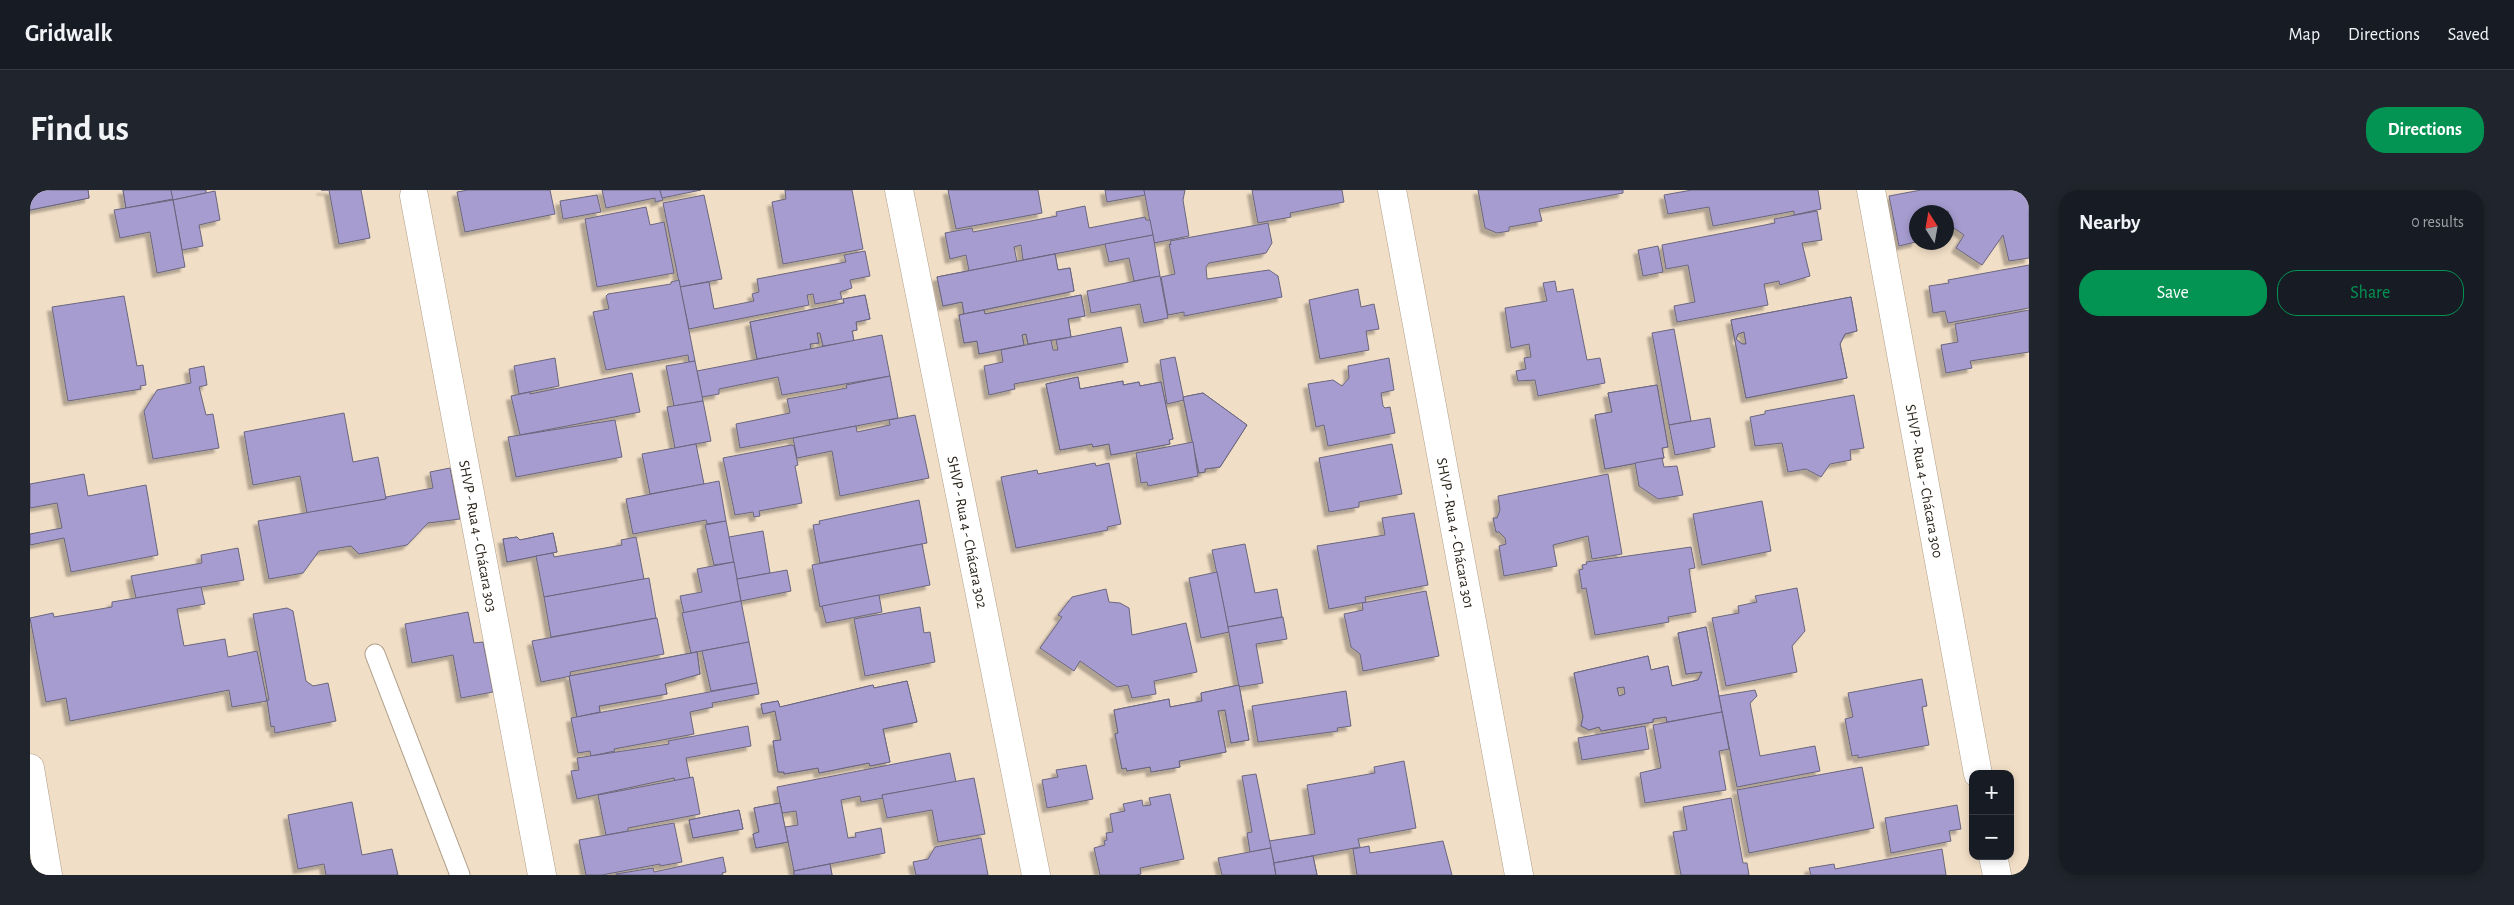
<!DOCTYPE html>
<html lang="en">
<head>
<meta charset="utf-8">
<style>
  :root { --surface:#171b24; --page:#20242c; --text:#f1f3f6; --muted:#9ea1a6; --line:#363941; --accent:#039353 }
  body { margin:0; font-family:"Alegreya Sans",sans-serif; background:var(--page); color:var(--text) }
  .controls { position:absolute; right:15px; bottom:15px; display:grid; overflow:hidden; border-radius:10px; box-shadow:0 2px 8px #0003 }
  .controls button { width:45px; height:45px; display:grid; place-items:center; padding:0; border:0; border-bottom:1px solid var(--line); background:var(--surface); color:var(--text); font:25px sans-serif }
  .compass { position:absolute; left:1879px; top:15px; width:45px; height:45px; border-radius:50%; background:var(--surface); box-shadow:0 2px 8px #0003; rotate:349deg }
  .list { margin:0; padding:0; list-style:none }
  h2 { display:flex; justify-content:space-between; align-items:center; height:65px; margin:0; padding:0 20px; font-size:21px }
  h2 small { font-size:16px; font-weight:400; color:var(--muted) }
  .actions { display:flex; gap:10px; padding:15px 20px }
  .actions a { flex:1; padding:11px 0; border:1px solid var(--accent); border-radius:20px; text-align:center; font-size:18px; color:var(--accent) }
  .actions .main { background:var(--accent); color:#fff }
  .map { position:relative; flex:none; width:1999px; height:685px; overflow:hidden; border-radius:20px }
  header { display:flex; align-items:center; gap:30px; box-sizing:border-box; height:70px; padding:0 25px; background:var(--surface); border-bottom:1px solid var(--line) }
  header strong { font-size:24px }
  nav { display:flex; gap:28px; margin-inline-start:auto; font-size:18px }
  .intro { display:flex; align-items:center; justify-content:space-between; box-sizing:border-box; height:120px; padding:0 30px }
  h1 { margin:0; font-size:35px }
  .button { padding:12px 22px; border-radius:20px; background:var(--accent); color:#fff; font-size:18px; font-weight:700 }
  main { display:flex; gap:30px; padding:0 30px }
  aside { flex:1; background:var(--surface); border-radius:20px; box-shadow:0 2px 8px #0003 }
  .map>svg:first-child { display:block }
  .building { fill:#a69ccf; stroke:#6a667e; fill-rule:evenodd; filter:url(#shadow) }
  .lines { fill:none; stroke-linecap:round; stroke-linejoin:round }
  .lane-casing { stroke:#b09e88; stroke-width:21 }
  .street-casing { stroke:#b09e88; stroke-width:29 }
  .lane { stroke:#fff; stroke-width:19 }
  .street { stroke:#fff; stroke-width:28 }
  .labels { text-anchor:middle; stroke-width:4.5; stroke-linejoin:round; paint-order:stroke }
  .street-label { font-size:15px; fill:#2a231a; stroke:#f1dec6 }
</style>
</head>
<body>
<header>
<strong>Gridwalk</strong>
<nav><a>Map</a><a>Directions</a><a>Saved</a></nav>
</header>
<div class="intro"><h1>Find us</h1><a class="button">Directions</a></div>
<main>
<div class="map">
<svg width="1999" height="685" viewBox="0 0 1999 685">
  <defs>
    <filter id="shadow"><feDropShadow dx="-4.5" dy="4.5" stdDeviation="1" flood-color="#0004"/></filter>
  </defs>
  <rect width="100%" height="100%" fill="#f1dec6"/>
  <!-- building -->
  <g class="building">
    <path d="M0,0H58L59,8L0,20Z"/>
    <path d="M0,0H58L59,8L0,20Z"/>
    <path d="M93,0H141L143,9L96,18Z"/>
    <path d="M93,0H141L143,9L96,18Z"/>
    <path d="M141,0H176V3L143,10Z"/>
    <path d="M291,0H331L340,48L309,54L299,0Z"/>
    <path d="M438,0H520L525,24L435,42L427,2Z"/>
    <path d="M572,0H630L633,10L625,12V8L576,18Z"/>
    <path d="M630,0H671L632,8Z"/>
    <path d="M755,0H822L833,59L753,74L742,12L756,9Z"/>
    <path d="M918,0H1008L1012,23L926,39Z"/>
    <path d="M1075,0H1114L1115,5L1077,12Z"/>
    <path d="M1114,0H1155L1153,10L1159,46L1124,53Z"/>
    <path d="M1222,0H1312L1314,12L1260,23L1261,27L1228,33Z"/>
    <path d="M1448,0H1593V3L1509,19L1512,31L1479,37V41L1467,43L1455,38Z"/>
    <path d="M1662,0H1788L1791,19L1764,25V21L1683,36L1679,17L1638,24L1634,5Z"/>
    <path d="M1891,0H1999V68L1979,71L1973,45L1952,75L1926,58L1934,45L1921,36L1918,21L1886,22V52L1869,56L1859,6Z"/>
    <path d="M185,1L190,30L169,35L173,56L152,60L143,10Z"/>
    <path d="M567,5L571,22L533,29L530,11Z"/>
    <path d="M674,5L692,89L650,97L633,13Z"/>
    <path d="M143,10L155,77L127,83L120,42L90,48L84,20Z"/>
    <path d="M1055,16L1059,38L1115,27L1116,30H1120L1123,45L993,70L991,55L984,57L987,72L939,81L936,65L920,69L915,43L942,38L943,42L1027,26L1026,22Z"/>
    <path d="M616,17L620,35L634,32L644,83L567,97L555,29Z"/>
    <path d="M1787,21L1792,50L1772,53L1780,86L1750,95L1749,91L1734,94L1738,115L1647,132L1644,116L1665,112L1658,75L1636,79L1632,55L1745,33L1744,29Z"/>
    <path d="M1238,33L1242,53L1236,63L1179,73L1176,77L1177,89L1239,80L1248,86L1252,107L1154,126V122L1138,125L1131,87L1145,84L1139,54L1141,55L1140,51Z"/>
    <path d="M1123,45L1130,86L1104,91L1099,68L1079,72L1075,54Z"/>
    <path d="M1628,56L1633,82L1613,86L1608,60Z"/>
    <path d="M835,61L840,86L820,90L822,98L810,102L812,109L785,114L783,104L777,105L779,115L659,139L650,97L679,92L684,119L724,111L722,104L729,102L727,89L816,72L814,65Z"/>
    <path d="M1025,64L1028,80L1040,78L1044,101L934,124L932,112L913,116L907,87Z"/>
    <path d="M1025,64L1028,80L1040,78L1044,101L934,124L932,112L913,116L907,87Z"/>
    <path d="M1999,75V118L1918,133L1915,121L1903,123L1899,96L1919,93L1918,90Z"/>
    <path d="M1130,86L1138,128L1114,133L1110,114L1061,123L1057,101Z"/>
    <path d="M649,90L665,171L659,172L658,165L576,180L563,122L579,119L576,106L578,104L641,94V92Z"/>
    <path d="M1525,91L1527,102L1543,99L1557,170L1570,168L1575,193L1508,206L1505,190L1488,191L1486,181L1496,179L1494,168L1501,167L1499,154L1481,158L1475,118L1517,111L1513,93Z"/>
    <path d="M1328,99L1331,117L1344,114L1349,139L1336,141L1339,160L1290,169L1279,110Z"/>
    <path d="M835,105L840,129L826,132L827,140L822,141L824,151L793,156L790,143H787L789,153L780,154L781,159L727,169L720,132L814,113L813,109Z"/>
    <path d="M835,105L840,129L826,132L827,140L822,141L824,151L793,156L790,143H787L789,153L780,154L781,159L727,169L720,132L814,113L813,109Z"/>
    <path d="M1051,105L1055,126L1038,129L1041,147L998,154L996,144L992,145L994,155L949,164L947,151L934,153L929,125L954,120L955,124Z"/>
    <path d="M1051,105L1055,126L1038,129L1041,147L998,154L996,144L992,145L994,155L949,164L947,151L934,153L929,125L954,120L955,124Z"/>
    <path d="M94,106L107,176L113,175L116,195L110,196L111,199L38,211L22,117Z"/>
    <path d="M1821,107L1827,141L1815,144L1810,154L1817,188L1716,208L1701,130ZM1714,142L1716,154H1712L1706,149L1708,144Z"/>
    <path d="M1821,107L1827,141L1815,144L1810,154L1817,188L1716,208L1701,130ZM1714,142L1716,154H1712L1706,149L1708,144Z"/>
    <path d="M1999,120V162L1940,171L1942,178L1916,183L1911,155L1928,152L1925,134Z"/>
    <path d="M1091,137L1098,172L984,194L985,199L959,205L954,176L973,172L971,160L1021,150L1023,160H1028L1026,150Z"/>
    <path d="M1644,139L1661,231L1639,235L1622,143Z"/>
    <path d="M852,145L860,186L752,205L748,187L689,199V204L672,207L667,181Z"/>
    <path d="M1145,167L1154,210L1137,214L1130,170Z"/>
    <path d="M525,168L529,196L489,204L484,176Z"/>
    <path d="M1359,168L1364,200L1351,203L1353,216L1355,218L1360,217L1365,243L1298,256L1294,235L1286,237L1278,194L1303,190L1312,196L1319,188L1318,176Z"/>
    <path d="M665,171L673,211L644,216L636,176Z"/>
    <path d="M174,176L177,195L169,197L176,225L183,224L189,258L123,269L114,221L127,200L161,193L159,179Z"/>
    <path d="M602,183L610,222L490,245L481,206L500,202V204Z"/>
    <path d="M860,186L868,228L710,258L706,234L760,223L757,209L817,198L816,195Z"/>
    <path d="M1048,187L1050,199L1093,191V195L1109,192L1110,196L1131,192L1143,249L1139,250L1140,254L1081,265L1079,254L1063,257L1062,254L1030,260L1016,194Z"/>
    <path d="M1048,187L1050,199L1093,191V195L1109,192L1110,196L1131,192L1143,249L1139,250L1140,254L1081,265L1079,254L1063,257L1062,254L1030,260L1016,194Z"/>
    <path d="M1627,195L1638,257L1632,258L1634,268L1575,279L1565,225L1582,222L1578,203Z"/>
    <path d="M1627,195L1638,257L1632,258L1634,268L1575,279L1565,225L1582,222L1578,203Z"/>
    <path d="M1173,203L1217,235L1190,277L1175,279V282L1169,283L1153,207Z"/>
    <path d="M1173,203L1217,235L1190,277L1175,279V282L1169,283L1153,207Z"/>
    <path d="M1824,205L1834,258L1820,260L1821,270L1800,274L1791,287L1776,279L1758,282L1752,253L1725,256L1720,227L1735,224V221Z"/>
    <path d="M673,211L681,251L645,258L637,217Z"/>
    <path d="M314,223L323,272L348,267L356,309L277,323L270,286L223,295L214,242Z"/>
    <path d="M885,225L899,288L810,306L802,261L767,268L763,248L826,236L827,242L860,235L859,230Z"/>
    <path d="M1680,228L1685,257L1645,265L1639,235Z"/>
    <path d="M585,230L592,267L486,287L478,247Z"/>
    <path d="M1163,252L1168,286L1118,296L1117,292L1111,293L1106,263Z"/>
    <path d="M666,254L674,294L620,304L612,264Z"/>
    <path d="M1362,254L1372,304L1329,312V317L1299,322L1289,268Z"/>
    <path d="M761,255L764,256L768,275L765,276L772,313L729,321L730,326L724,327L723,322L705,325L693,268Z"/>
    <path d="M1632,268L1634,277L1647,276L1653,305L1628,309L1609,296L1605,273Z"/>
    <path d="M1065,273L1066,276L1079,273L1091,334L1077,337L1078,340L986,358L971,287L1007,280L1008,284Z"/>
    <path d="M420,278L430,329L398,333L377,355L329,364L321,356L289,361L273,383L239,389L228,331L356,309V307L403,298L400,282Z"/>
    <path d="M54,284L58,306L116,295L128,365L41,382L34,348L0,355V344L32,338L27,313L0,318V294Z"/>
    <path d="M1578,284L1592,364L1562,369L1558,346L1523,355L1527,376L1474,386L1469,356L1476,354L1475,348L1469,342H1466L1463,328H1467L1470,320L1468,306Z"/>
    <path d="M689,291L696,331L677,334L676,330L603,344L596,309Z"/>
    <path d="M889,310L897,353L790,373L783,335L790,334L789,331Z"/>
    <path d="M1732,311L1741,361L1672,375L1663,324Z"/>
    <path d="M1384,323L1398,395L1335,407L1336,412L1299,419L1287,356L1355,345L1352,328Z"/>
    <path d="M696,331L704,372L684,375L675,335Z"/>
    <path d="M733,341L740,383L707,389L699,347Z"/>
    <path d="M523,343L527,362L477,372L473,349L487,347L490,350Z"/>
    <path d="M523,343L527,362L477,372L473,349L487,347L490,350Z"/>
    <path d="M606,347L614,389L514,407L506,366L523,363L524,367L592,355L591,350Z"/>
    <path d="M892,354L900,395L790,417L782,375Z"/>
    <path d="M1215,354L1225,403L1247,399L1252,427L1198,437L1182,360Z"/>
    <path d="M1661,357L1665,378L1659,379L1666,422L1638,427L1639,432L1565,445L1556,398L1552,399L1549,380L1553,379L1552,375L1557,374L1556,372Z"/>
    <path d="M208,358L214,390L106,408L101,386L172,373L171,365Z"/>
    <path d="M704,372L711,411L654,423L650,406L672,402L667,379Z"/>
    <path d="M757,380L761,401L711,411L707,389Z"/>
    <path d="M1187,382L1199,442L1171,448L1159,388Z"/>
    <path d="M619,388L626,428L521,447L514,407Z"/>
    <path d="M171,397L175,414L147,419L154,456L195,449L198,467L227,461L237,511L202,517L199,500L40,531L36,508L16,512L0,428L23,423L24,427L82,417V412Z"/>
    <path d="M1767,398L1775,441L1762,456L1767,482L1696,496L1682,428L1709,423L1708,416L1727,412L1725,406Z"/>
    <path d="M1076,399L1079,412L1090,413L1099,418L1102,445L1156,433L1167,482L1124,491L1126,504L1102,508L1098,495L1087,497L1050,471L1044,481L1010,458L1032,427L1028,425L1042,407Z"/>
    <path d="M1396,401L1409,466L1333,481L1330,464L1321,457L1314,424L1333,420L1332,413Z"/>
    <path d="M849,405L852,422L796,433L792,416Z"/>
    <path d="M711,411L719,452L661,463L652,423Z"/>
    <path d="M890,417L894,443L900,442L905,472L835,486L824,429Z"/>
    <path d="M257,418L263,421L276,491L283,496L298,493L306,531L245,543L244,536L241,537L237,510H239L223,424Z"/>
    <path d="M438,422L444,453L453,452L463,502L431,508L423,465L382,473L375,434Z"/>
    <path d="M1253,427L1257,449L1226,454L1233,493L1209,497L1198,437Z"/>
    <path d="M627,428L634,464L540,482L541,486L511,492L502,451Z"/>
    <path d="M1676,437L1692,522L1637,532L1636,527L1623,529V532L1571,541L1569,537L1559,540L1551,536L1553,527L1544,483L1618,466L1621,480L1638,476L1642,496L1668,490L1672,482L1656,484L1648,443ZM1594,497L1595,504L1589,506L1587,498Z"/>
    <path d="M1676,437L1692,522L1637,532L1636,527L1623,529V532L1571,541L1569,537L1559,540L1551,536L1553,527L1544,483L1618,466L1621,480L1638,476L1642,496L1668,490L1672,482L1656,484L1648,443ZM1594,497L1595,504L1589,506L1587,498Z"/>
    <path d="M719,452L727,493L681,501L672,461Z"/>
    <path d="M667,462L670,484L635,494L637,504L569,516L570,522L547,527L539,486Z"/>
    <path d="M667,462L670,484L635,494L637,504L569,516L570,522L547,527L539,486Z"/>
    <path d="M1892,489L1897,516L1892,517L1899,555L1828,568V565L1822,566L1815,529L1823,527L1818,503Z"/>
    <path d="M877,491L887,532L853,539L860,572L840,576L839,573L789,583L788,578L754,584V582H748L743,551L751,550L745,521L733,524L731,514L748,511L750,517L843,495L844,498Z"/>
    <path d="M877,491L887,532L853,539L860,572L840,576L839,573L789,583L788,578L754,584V582H748L743,551L751,550L745,521L733,524L731,514L748,511L750,517L843,495L844,498Z"/>
    <path d="M727,493L729,504L682,513L683,517L660,522L664,544L584,559L585,561L561,566L560,561L548,563L541,528Z"/>
    <path d="M1209,495L1219,550L1201,553L1195,520L1188,521L1196,562L1149,571L1150,577L1121,582L1120,577L1097,581L1096,578L1092,579L1085,544L1088,543L1084,520L1139,509L1140,517L1172,511L1171,503Z"/>
    <path d="M1209,495L1219,550L1201,553L1195,520L1188,521L1196,562L1149,571L1150,577L1121,582L1120,577L1097,581L1096,578L1092,579L1085,544L1088,543L1084,520L1139,509L1140,517L1172,511L1171,503Z"/>
    <path d="M1725,500L1727,506L1720,513L1730,566L1785,556L1790,581L1707,597L1689,506Z"/>
    <path d="M1316,501L1321,536L1307,538L1308,541L1228,552L1222,516Z"/>
    <path d="M1692,522L1699,559L1689,561L1696,600L1615,613L1610,583L1631,578L1623,535Z"/>
    <path d="M718,536L721,556L656,568L660,588L645,591L644,588L547,609L541,581L549,580L547,568L639,554L638,551Z"/>
    <path d="M1615,536L1619,559L1552,570L1548,548Z"/>
    <path d="M920,563L926,592L852,605L853,608L831,612L830,606L811,610L818,648L826,647L825,643L851,638L855,663L764,681L755,637L768,635L766,621L752,623L747,597Z"/>
    <path d="M1374,571L1386,638L1328,649L1330,657L1244,673L1239,651L1285,644L1277,595L1345,583L1344,577Z"/>
    <path d="M1056,575L1063,609L1017,618L1012,590L1028,587L1026,580Z"/>
    <path d="M1832,577L1844,638L1719,663L1707,600Z"/>
    <path d="M1226,584L1241,658L1220,662L1217,643L1222,642L1212,586Z"/>
    <path d="M663,587L670,624L598,638V641L576,645L568,605Z"/>
    <path d="M944,588L955,644L908,652L902,620L857,628L852,605Z"/>
    <path d="M1140,604L1154,669L1110,678L1111,684L1106,685H1070L1064,658L1075,655L1074,651L1077,650L1076,643L1083,642L1080,624L1095,621L1093,614L1112,610L1113,616L1121,615L1119,608Z"/>
    <path d="M1701,608L1713,673H1717L1719,685H1651L1643,642L1657,640L1653,617Z"/>
    <path d="M322,612L332,665L362,659L368,685H296L294,674L268,679L258,625Z"/>
    <path d="M750,613L758,652L726,658L723,644L729,642L724,618Z"/>
    <path d="M750,613L758,652L726,658L723,644L729,642L724,618Z"/>
    <path d="M1927,615L1931,639L1919,641L1921,651L1861,663L1855,628Z"/>
    <path d="M709,620L713,639L663,648L659,630Z"/>
    <path d="M709,620L713,639L663,648L659,630Z"/>
    <path d="M644,633L652,672L630,676V674L572,685H556L549,650Z"/>
    <path d="M951,648L958,685H886L883,672L898,669L905,657Z"/>
    <path d="M1413,651L1422,685H1327L1323,659L1339,656L1340,663Z"/>
    <path d="M1241,658L1246,685H1192L1188,668Z"/>
    <path d="M1912,659L1916,685H1781L1779,678L1804,674L1805,679Z"/>
    <path d="M1283,666L1287,685H1246L1244,673Z"/>
    <path d="M1283,666L1287,685H1246L1244,673Z"/>
    <path d="M693,667L696,682L692,683L693,685H586V684L623,678L624,682Z"/>
    <path d="M800,674L802,685H764V681Z"/>
    <path d="M800,674L802,685H764V681Z"/>
  </g>
  <g class="lines">
    <!-- lane casing -->
    <g class="lane-casing">
      <path id="lane" d="M345,464L430,685"/>
    </g>
    <!-- street casing -->
    <g class="street-casing">
      <g id="street">
        <path id="s1" d="M869,0L1006,685"/>
        <path id="s2" d="M1362,0L1489,685"/>
        <path id="s3" d="M1841,0L1948,584"/>
        <path id="s4" d="M384,6L512,685"/>
        <path d="M0,578L18,685"/>
        <path d="M1963,666L1967,685"/>
      </g>
    </g>
    <!-- lane -->
    <use href="#lane" class="lane"/>
    <!-- street -->
    <use href="#street" class="street"/>
  </g>
  <g class="labels">
    <!-- street labels -->
    <g class="street-label">
      <text dy="5" stroke="none"><textPath href="#s3" startOffset="296">SHVP - Rua 4 - Chácara 300</textPath></text>
      <text dy="5" stroke="none"><textPath href="#s1" startOffset="349">SHVP - Rua 4 - Chácara 302</textPath></text>
      <text dy="5" stroke="none"><textPath href="#s2" startOffset="349">SHVP - Rua 4 - Chácara 301</textPath></text>
      <text dy="5" stroke="none"><textPath href="#s4" startOffset="346">SHVP - Rua 4 - Chácara 303</textPath></text>
    </g>
  </g>
</svg>
<div class="controls">
<button>+</button>
<button>−</button>
</div>
<svg class="compass" viewBox="-18 -18 36 36"><path d="M0-13l5 13h-10z" fill="#e53935"/><path d="M0 13l5-13h-10z" fill="#9ea1a6"/></svg>
</div>
<aside>
<h2>Nearby<small>0 results</small></h2>
<ul class="list">
</ul>
<div class="actions"><a class="main">Save</a><a>Share</a></div>
</aside>
</main>
</body>
</html>
